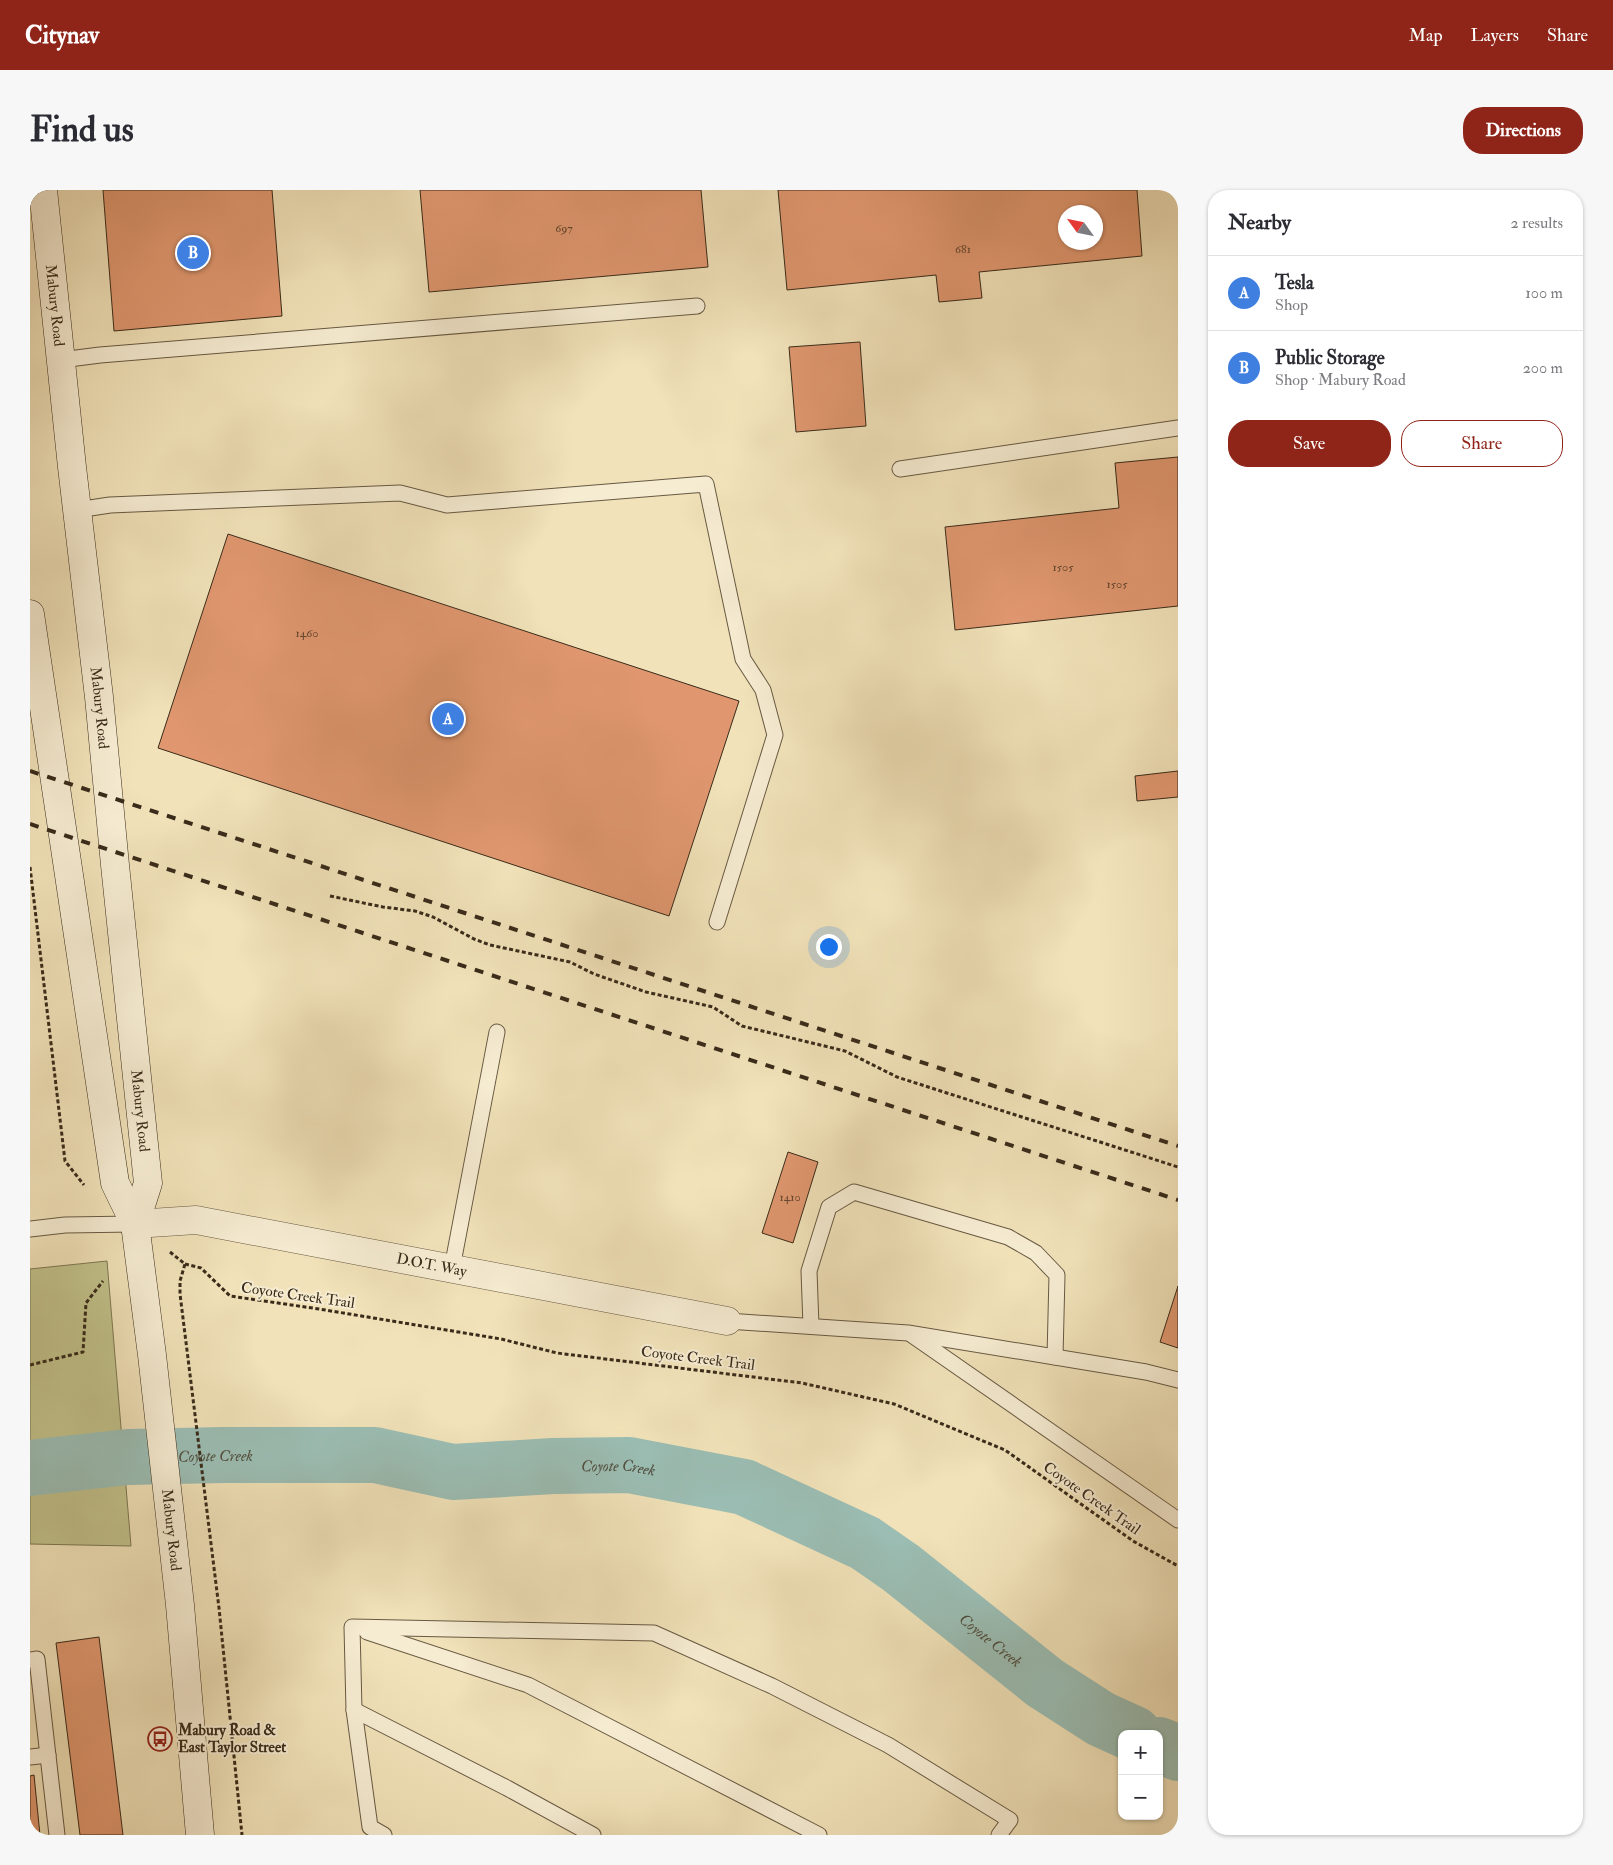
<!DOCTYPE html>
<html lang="en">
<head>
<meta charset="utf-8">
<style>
  :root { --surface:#fff; --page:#f7f7f7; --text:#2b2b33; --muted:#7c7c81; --line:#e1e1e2; --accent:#8f2418 }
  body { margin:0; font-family:"IM FELL Double Pica",serif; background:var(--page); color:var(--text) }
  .controls { position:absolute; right:15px; bottom:15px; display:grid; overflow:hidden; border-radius:10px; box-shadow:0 1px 4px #0004 }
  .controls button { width:45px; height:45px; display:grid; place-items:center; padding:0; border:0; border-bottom:1px solid var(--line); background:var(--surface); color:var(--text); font:25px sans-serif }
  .compass { position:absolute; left:1028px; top:15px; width:45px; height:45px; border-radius:50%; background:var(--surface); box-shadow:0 1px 4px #0004; rotate:303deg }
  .you { position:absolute; left:798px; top:756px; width:18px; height:18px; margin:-12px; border:4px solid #fff; border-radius:50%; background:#1a73e8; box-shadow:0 0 0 8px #1a73e833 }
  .badge { display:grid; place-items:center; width:32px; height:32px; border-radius:50%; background:var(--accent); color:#fff; font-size:16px; font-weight:700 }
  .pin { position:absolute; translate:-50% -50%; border:2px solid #fff; box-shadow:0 1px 5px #0006 }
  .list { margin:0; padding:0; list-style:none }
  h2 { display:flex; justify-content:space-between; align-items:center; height:65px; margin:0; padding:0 20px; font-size:21px }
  h2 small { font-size:16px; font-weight:400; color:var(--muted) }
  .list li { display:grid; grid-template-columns:32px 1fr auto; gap:15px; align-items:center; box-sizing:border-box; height:75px; padding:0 20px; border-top:1px solid var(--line) }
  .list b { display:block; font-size:19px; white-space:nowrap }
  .list p { margin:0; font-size:16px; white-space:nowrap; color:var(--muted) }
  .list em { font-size:16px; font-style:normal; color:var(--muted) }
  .actions { display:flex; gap:10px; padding:15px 20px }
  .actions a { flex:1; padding:11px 0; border:1px solid var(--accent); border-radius:20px; text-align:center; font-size:18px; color:var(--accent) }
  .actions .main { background:var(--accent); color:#fff }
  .map { position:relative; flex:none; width:1148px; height:1645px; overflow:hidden; border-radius:20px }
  header { display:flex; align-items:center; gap:30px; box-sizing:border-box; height:70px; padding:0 25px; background:var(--accent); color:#fff }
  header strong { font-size:24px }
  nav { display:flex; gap:28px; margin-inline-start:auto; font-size:18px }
  .intro { display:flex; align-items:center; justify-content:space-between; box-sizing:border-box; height:120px; padding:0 30px }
  h1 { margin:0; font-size:35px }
  .button { padding:12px 22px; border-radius:20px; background:var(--accent); color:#fff; font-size:18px; font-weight:700 }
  main { display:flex; gap:30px; padding:0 30px }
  aside { flex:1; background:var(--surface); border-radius:20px; box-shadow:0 1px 4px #0004 }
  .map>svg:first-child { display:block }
  .green { fill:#c1c18a; stroke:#7d7652 }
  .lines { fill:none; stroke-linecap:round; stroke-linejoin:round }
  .river { stroke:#9bbdb3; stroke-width:56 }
  .building { fill:#e0976f; stroke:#392b1a; fill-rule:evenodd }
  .lane-casing { stroke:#675942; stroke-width:17 }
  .street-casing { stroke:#675942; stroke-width:29 }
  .secondary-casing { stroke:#392b1a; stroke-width:29 }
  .path { stroke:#392b1a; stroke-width:3; stroke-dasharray:4 2.5; stroke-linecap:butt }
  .lane { stroke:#f6ecd2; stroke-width:15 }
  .street { stroke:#f6ecd2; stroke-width:28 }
  .secondary { stroke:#f6ecd2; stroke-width:28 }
  .rail { stroke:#392b1a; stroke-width:4; stroke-dasharray:9 9; stroke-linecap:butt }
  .labels { text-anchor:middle; stroke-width:4; stroke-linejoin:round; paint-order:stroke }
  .number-label { font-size:12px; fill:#63462f }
  .street-label { font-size:15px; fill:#392b1a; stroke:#f6ecd2 }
  .poi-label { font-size:15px; font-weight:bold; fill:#392b1a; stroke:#f6ecd2; text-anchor:start }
  .water-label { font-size:16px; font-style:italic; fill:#525040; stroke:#f6ecd2 }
</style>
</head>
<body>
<header>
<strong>Citynav</strong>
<nav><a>Map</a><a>Layers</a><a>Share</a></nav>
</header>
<div class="intro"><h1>Find us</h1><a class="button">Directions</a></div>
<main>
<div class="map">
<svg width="1148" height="1645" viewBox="0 0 1148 1645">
  <rect width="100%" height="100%" fill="#f1e2b9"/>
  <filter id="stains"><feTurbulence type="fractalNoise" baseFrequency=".004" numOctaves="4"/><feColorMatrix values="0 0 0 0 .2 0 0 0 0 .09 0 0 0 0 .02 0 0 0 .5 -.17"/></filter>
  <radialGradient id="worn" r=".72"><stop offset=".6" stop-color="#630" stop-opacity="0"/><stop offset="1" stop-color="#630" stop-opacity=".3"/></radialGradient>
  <!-- green -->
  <path class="green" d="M77,1071L101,1356L0,1354V1079Z"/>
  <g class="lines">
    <!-- river -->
    <g class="river">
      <path id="s1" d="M0,1278L98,1267L193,1265H345L423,1282L523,1276L599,1275L714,1297L835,1353L871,1378L1015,1493L1071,1529L1104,1544"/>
      <path d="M1129,1555L1148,1563"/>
    </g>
  </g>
  <!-- building -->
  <g class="building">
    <path d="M73,0H242L252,126L84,141Z"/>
    <path d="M390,0H671L678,77L399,102Z"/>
    <path d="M748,0H1107L1112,66L949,82L952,108L909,112L906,85L757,100ZM1036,22H1066V52H1036Z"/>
    <path d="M830,152L836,236L766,242L759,157Z"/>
    <path d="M1148,267V416L925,440L915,337L1089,318L1085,273Z"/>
    <path d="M198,344L709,511L639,726L128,558Z"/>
    <path d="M1148,581V607L1107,611L1105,586Z"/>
    <path d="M758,962L788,972L763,1053L732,1043Z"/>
    <path d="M1148,1096V1158L1130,1152Z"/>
    <path d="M69,1447L93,1645H50L26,1453Z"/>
    <path d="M4,1585L10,1645H0V1586Z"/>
  </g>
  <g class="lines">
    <!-- lane casing -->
    <g class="lane-casing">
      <g id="lane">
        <path d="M31,170L70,165L667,116"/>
        <path d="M870,279L1148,238"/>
        <path d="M47,320L80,315L370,303L417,315L676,294L713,469L733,500L745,545L687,732"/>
        <path d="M0,1039L35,1035L105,1034"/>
        <path d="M422,1078L467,842"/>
        <path d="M697,1131L878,1143L1116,1182L1148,1190"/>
        <path d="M781,1136L779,1081L799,1017L824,1002L978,1047L1006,1063L1027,1085L1025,1167"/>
        <path d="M882,1145L1148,1330"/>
        <path d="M337,1442L498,1495L789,1645"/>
        <path d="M0,1470L7,1469L27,1645"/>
        <path d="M324,1520L477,1598L563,1645"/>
        <path d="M0,1567L18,1565"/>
        <path d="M354,1645L340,1637L324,1520L322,1437L624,1443L742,1496L858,1555L980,1630L969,1645"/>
      </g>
    </g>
    <!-- street casing -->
    <g class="street-casing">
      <g id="street">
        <path id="s2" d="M105,1034L166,1030L697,1131"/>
      </g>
    </g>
    <!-- secondary casing -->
    <g class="secondary-casing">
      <g id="secondary">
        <path id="s3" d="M13,0L42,277L69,507L85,675L118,993L105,1034"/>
        <path id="s4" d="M0,424L85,993L105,1034L122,1165L150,1415L170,1645"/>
      </g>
    </g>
    <!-- path -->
    <g class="path">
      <path d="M0,677L35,971L54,995"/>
      <path d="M300,706L353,717L385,721L403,727L444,749L460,755L540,772L564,784L616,802L683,817L712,836L815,861L867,887L1148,977"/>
      <path d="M140,1062L155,1074L150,1091V1104L189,1418L212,1645"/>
      <path d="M155,1074L171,1078L200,1106L289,1119L471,1149L527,1163L772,1193L864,1214L975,1260L1103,1351L1148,1376"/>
      <path d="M0,1175L53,1162L56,1113L73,1091"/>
    </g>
    <!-- lane -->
    <use href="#lane" class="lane"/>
    <!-- street -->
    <use href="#street" class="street"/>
    <!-- secondary -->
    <use href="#secondary" class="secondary"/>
    <!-- rail -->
    <g class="rail">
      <path d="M0,581L1148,956"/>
      <path d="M0,634L1148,1010"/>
    </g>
  </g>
  <!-- icons -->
  <defs>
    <g id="bus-ring" transform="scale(1.25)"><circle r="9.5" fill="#f6ecd2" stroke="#8f2418" stroke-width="1.5"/><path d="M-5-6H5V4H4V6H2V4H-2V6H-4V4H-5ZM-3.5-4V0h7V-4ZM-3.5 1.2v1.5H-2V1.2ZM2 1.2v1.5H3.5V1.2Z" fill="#8f2418"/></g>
  </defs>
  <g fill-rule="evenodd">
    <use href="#bus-ring" x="130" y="1549"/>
  </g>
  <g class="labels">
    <!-- number labels -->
    <g class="number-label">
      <text x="534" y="42">697</text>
      <text x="933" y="63">681</text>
      <text x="1033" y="381">1505</text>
      <text x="1087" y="398">1505</text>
      <text x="277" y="447">1460</text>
      <text x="760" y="1011">1410</text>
    </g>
    <!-- street labels -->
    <g class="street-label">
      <text dy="5" stroke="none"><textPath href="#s3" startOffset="116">Mabury Road</textPath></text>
      <text dy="5" stroke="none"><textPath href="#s3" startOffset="521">Mabury Road</textPath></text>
      <text dy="5" stroke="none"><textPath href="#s3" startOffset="926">Mabury Road</textPath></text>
      <text dy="5" stroke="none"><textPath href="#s2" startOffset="301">D.O.T. Way</textPath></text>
      <text transform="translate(268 1105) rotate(8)" y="5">Coyote Creek Trail</text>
      <text transform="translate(668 1168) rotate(7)" y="5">Coyote Creek Trail</text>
      <text transform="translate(1062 1308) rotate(35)" y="5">Coyote Creek Trail</text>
      <text dy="5" stroke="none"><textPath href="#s4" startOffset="929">Mabury Road</textPath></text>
    </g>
    <!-- poi labels -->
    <g class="poi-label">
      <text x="148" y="1545">Mabury Road &amp;<tspan x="148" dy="17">East Taylor Street</tspan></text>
    </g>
    <!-- water labels -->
    <g class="water-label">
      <text dy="6" stroke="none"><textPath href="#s1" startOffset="186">Coyote Creek</textPath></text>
      <text dy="6" stroke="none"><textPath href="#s1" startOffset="591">Coyote Creek</textPath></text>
      <text dy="6" stroke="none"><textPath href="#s1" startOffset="1011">Coyote Creek</textPath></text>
    </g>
  </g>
  <rect width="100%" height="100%" filter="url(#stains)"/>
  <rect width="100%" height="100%" fill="url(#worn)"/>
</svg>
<div class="controls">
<button>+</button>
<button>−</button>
</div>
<svg class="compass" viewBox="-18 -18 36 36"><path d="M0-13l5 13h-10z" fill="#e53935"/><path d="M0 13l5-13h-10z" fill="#7c7c81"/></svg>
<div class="you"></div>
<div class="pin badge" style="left:418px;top:529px;background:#3f7fe0">A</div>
<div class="pin badge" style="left:163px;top:63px;background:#3f7fe0">B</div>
</div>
<aside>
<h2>Nearby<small>2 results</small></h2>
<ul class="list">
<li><span class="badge" style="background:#3f7fe0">A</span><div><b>Tesla</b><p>Shop</p></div><em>100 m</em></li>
<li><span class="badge" style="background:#3f7fe0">B</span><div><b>Public Storage</b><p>Shop · Mabury Road</p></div><em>200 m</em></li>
</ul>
<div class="actions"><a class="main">Save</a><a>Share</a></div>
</aside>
</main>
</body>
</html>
